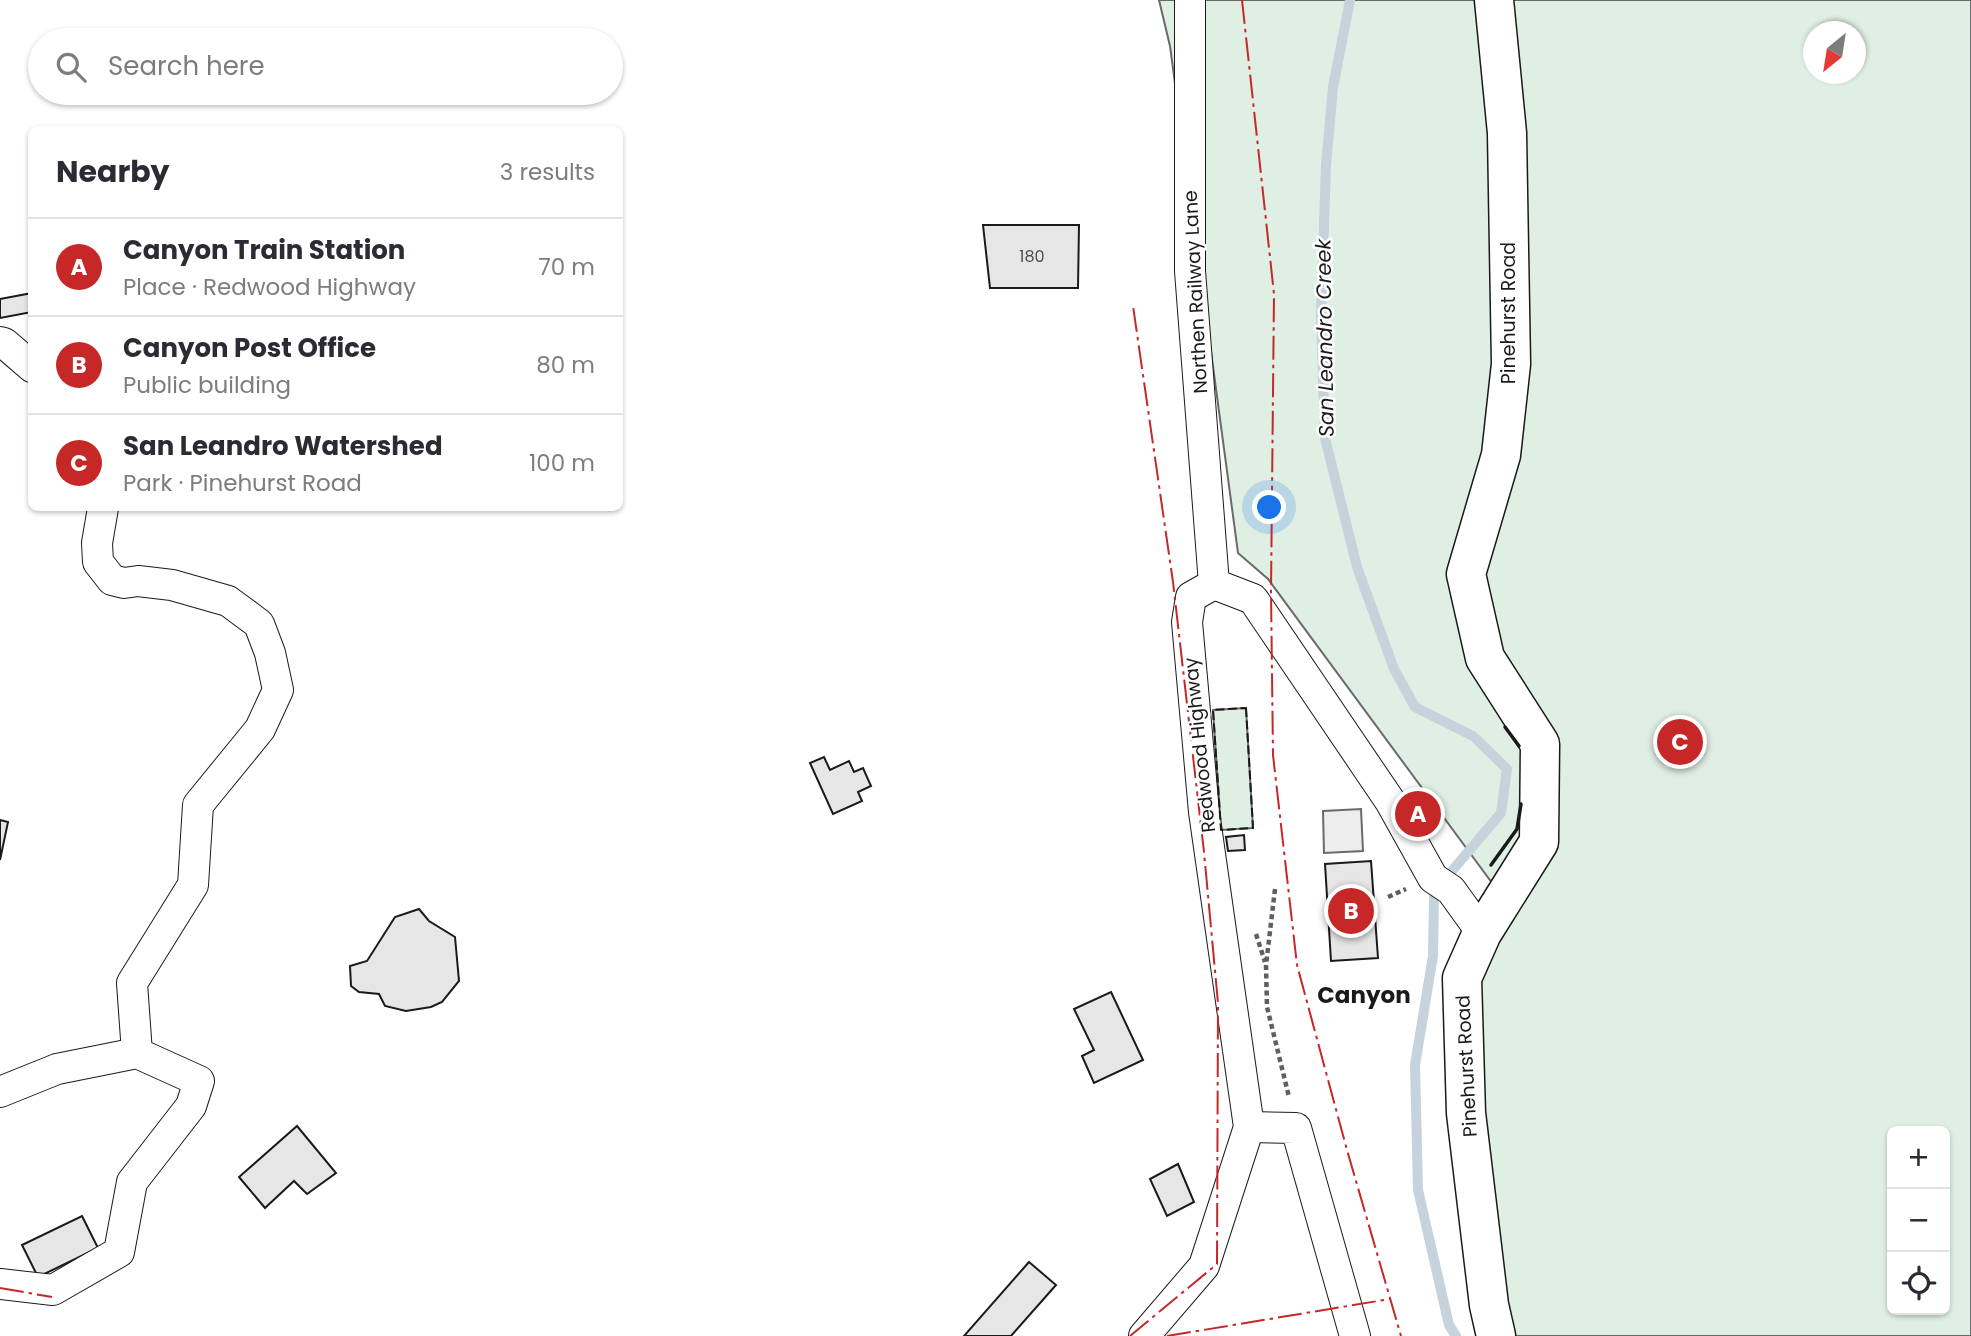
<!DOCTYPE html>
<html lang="en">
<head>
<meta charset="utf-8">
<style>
  :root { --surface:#fff; --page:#f7f7f7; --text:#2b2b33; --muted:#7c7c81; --line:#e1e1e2; --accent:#c62828 }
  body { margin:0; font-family:Poppins,sans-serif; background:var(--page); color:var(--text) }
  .controls { position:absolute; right:21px; bottom:21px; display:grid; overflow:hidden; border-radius:10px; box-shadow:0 2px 5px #0004 }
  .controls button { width:63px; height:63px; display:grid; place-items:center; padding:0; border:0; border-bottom:2px solid var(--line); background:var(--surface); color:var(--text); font:35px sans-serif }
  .compass { position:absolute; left:1803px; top:21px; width:63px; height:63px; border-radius:50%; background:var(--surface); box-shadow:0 2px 5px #0004; rotate:210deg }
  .you { position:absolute; left:1270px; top:508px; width:24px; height:24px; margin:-18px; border:5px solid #fff; border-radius:50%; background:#1a73e8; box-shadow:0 0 0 10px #1a73e833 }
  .badge { display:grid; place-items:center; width:46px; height:46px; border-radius:50%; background:var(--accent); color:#fff; font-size:23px; font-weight:700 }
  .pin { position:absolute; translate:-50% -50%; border:4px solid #fff; box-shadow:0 2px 7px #0006 }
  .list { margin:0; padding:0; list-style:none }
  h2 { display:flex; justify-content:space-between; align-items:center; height:91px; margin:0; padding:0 28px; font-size:30px }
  h2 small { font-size:23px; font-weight:400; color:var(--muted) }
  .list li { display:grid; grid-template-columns:46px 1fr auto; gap:21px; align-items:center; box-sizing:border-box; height:98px; padding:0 28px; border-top:2px solid var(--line) }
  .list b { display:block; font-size:26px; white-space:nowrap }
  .list p { margin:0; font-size:23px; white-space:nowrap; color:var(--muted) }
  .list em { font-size:23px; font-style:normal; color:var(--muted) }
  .icon { flex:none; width:38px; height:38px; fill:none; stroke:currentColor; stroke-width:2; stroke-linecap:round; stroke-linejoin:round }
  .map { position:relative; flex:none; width:1971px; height:1336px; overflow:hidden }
  .search { position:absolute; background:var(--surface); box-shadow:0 2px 5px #0004; left:28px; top:28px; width:595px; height:77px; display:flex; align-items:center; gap:18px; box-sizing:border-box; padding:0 24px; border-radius:38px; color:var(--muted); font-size:26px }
  .panel { position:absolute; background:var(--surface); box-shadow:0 2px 5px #0004; left:28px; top:126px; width:595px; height:385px; border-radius:10px }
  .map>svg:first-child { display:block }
  .green { fill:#e0efe3; stroke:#6a6a6a; stroke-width:2; fill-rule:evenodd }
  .parking { fill:#ededed; stroke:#6a6a6a; stroke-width:2 }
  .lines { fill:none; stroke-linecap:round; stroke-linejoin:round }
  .stream { stroke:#c6d2dc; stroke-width:10 }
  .building { fill:#e6e6e6; stroke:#1a1a1a; stroke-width:2 }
  .minor-casing { stroke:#1a1a1a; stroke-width:32 }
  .secondary-casing { stroke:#1a1a1a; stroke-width:41 }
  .path { stroke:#5f5f5f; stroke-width:4.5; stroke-dasharray:5 3.5; stroke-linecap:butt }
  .minor { stroke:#fff; stroke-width:30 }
  .secondary { stroke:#fff; stroke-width:38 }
  .fence { stroke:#1a1a1a; stroke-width:2; stroke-dasharray:9 3.5; stroke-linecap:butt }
  .wall { stroke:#1a1a1a; stroke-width:3.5 }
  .power { stroke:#c62828; stroke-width:2; stroke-dasharray:24 5 3.5 5; stroke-linecap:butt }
  .labels { text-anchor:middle; stroke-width:5; stroke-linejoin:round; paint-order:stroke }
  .number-label { font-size:16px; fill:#4d4d4d }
  .street-label { font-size:19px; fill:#1a1a1a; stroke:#fff }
  .water-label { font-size:21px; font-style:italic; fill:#1a1a1a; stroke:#fff }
  .quarter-label { font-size:23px; font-weight:bold; fill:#1a1a1a; stroke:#fff }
</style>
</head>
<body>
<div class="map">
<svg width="1971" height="1336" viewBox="0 0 1971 1336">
  <rect width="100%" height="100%" fill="#fff"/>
  <!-- green -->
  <g class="green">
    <path d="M1159,0H1971V1336H1499L1462,978L1509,906L1268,579L1238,553L1170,46ZM1814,32H1856V74H1814ZM1892,1131H1945V1310H1892Z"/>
    <path d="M1246,708L1253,828L1221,830L1213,710Z"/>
  </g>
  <!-- parking -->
  <path class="parking" d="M1361,809L1363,851L1324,853L1323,811Z"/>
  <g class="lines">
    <!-- stream -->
    <path class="stream" d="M1350,0L1333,87L1326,165L1321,316L1325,438L1357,567L1394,669L1415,707L1473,736L1507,769L1501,813L1451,872L1434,897L1433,956L1415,1065L1418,1190L1449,1325L1456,1336"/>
  </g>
  <!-- building -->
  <g class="building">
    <path d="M983,225H1079L1078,288H990Z"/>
    <path d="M32,293V312L0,318V299Z"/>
    <path d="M824,757L830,770L849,761L854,772L863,768L871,786L858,792L862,801L833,814L810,763Z"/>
    <path d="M0,820L8,822L0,860Z"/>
    <path d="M1244,835L1245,850L1228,851L1226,837Z"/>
    <path d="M1371,861L1378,958L1331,961L1325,864Z"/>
    <path d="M419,909L429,921L455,937L459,981L442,1002L431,1007L406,1011L385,1006L379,994L359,992L351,986L350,966L367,961L395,917Z"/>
    <path d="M1111,992L1143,1060L1094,1083L1082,1056L1094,1050L1074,1009Z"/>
    <path d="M297,1126L336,1173L307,1194L294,1181L265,1208L239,1177Z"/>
    <path d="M1178,1164L1194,1202L1167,1216L1150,1179Z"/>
    <path d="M82,1216L98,1248L38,1277L22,1245Z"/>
    <path d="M1029,1262L1056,1285L1011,1336H964Z"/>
  </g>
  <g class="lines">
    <!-- minor casing -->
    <g class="minor-casing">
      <g id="minor">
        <path d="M1190,0V271L1214,584"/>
        <path d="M0,342L4,343L32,367"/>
        <path d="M103,508L97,543L98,562L112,580L124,583L138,581L172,585L228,601L259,624L270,653L278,690L260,729L198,805L193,885L132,983L137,1053"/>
        <path d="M0,1092L57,1069L137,1053L199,1081L191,1106L132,1182L119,1252L53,1290L0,1284"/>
        <path d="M1249,1127L1296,1128L1355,1336"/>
        <path d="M1144,1336L1204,1266L1249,1127L1204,812L1187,622L1191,597L1214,584L1253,599L1390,801L1433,878L1451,890L1482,933"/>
      </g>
    </g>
    <!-- secondary casing -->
    <g class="secondary-casing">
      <path id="secondary" d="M1494,0L1507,133L1511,364L1501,455L1466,574L1485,658L1540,744L1539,842L1482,933L1462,978L1466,1113L1489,1305L1496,1336"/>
    </g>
    <!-- path -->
    <g class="path">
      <path d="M1275,889L1266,965L1267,1007L1289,1097"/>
      <path d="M1388,897L1406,889"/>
      <path d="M1256,934L1265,962"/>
    </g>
    <!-- minor -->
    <use href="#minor" class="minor"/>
    <!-- secondary -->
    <use href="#secondary" class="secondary"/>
    <!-- fence -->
    <path class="fence" d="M1246,708L1253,828L1221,830L1213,710Z"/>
    <!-- wall -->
    <g class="wall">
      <path d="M1505,727L1519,746"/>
      <path d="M1491,865L1517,829L1521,804"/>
    </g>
    <!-- power -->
    <g class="power">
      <path d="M1242,0L1274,294L1271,592L1273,755L1297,965L1347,1150L1401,1336"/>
      <path d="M0,1288L52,1297"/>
      <path d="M1130,1336L1217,1264L1218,1003L1204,852L1173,582L1133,306"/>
      <path d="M1167,1336L1390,1299"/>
    </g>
  </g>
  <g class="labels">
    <!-- number labels -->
    <g class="number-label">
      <text x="1032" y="262">180</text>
    </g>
    <!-- street labels -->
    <g class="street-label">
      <text transform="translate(1195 292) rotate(-93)" y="7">Northen Railway Lane</text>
      <text transform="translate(1508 313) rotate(-90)" y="7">Pinehurst Road</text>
      <text transform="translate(1199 745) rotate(-96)" y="7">Redwood Highway</text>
      <text transform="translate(1466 1066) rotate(-93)" y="7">Pinehurst Road</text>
    </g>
    <!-- water labels -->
    <g class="water-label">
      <text transform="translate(1325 338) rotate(-91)" y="7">San Leandro Creek</text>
    </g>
    <!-- quarter labels -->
    <g class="quarter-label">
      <text x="1364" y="1003">Canyon</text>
    </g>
  </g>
</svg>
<div class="controls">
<button>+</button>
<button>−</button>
<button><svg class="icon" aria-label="locate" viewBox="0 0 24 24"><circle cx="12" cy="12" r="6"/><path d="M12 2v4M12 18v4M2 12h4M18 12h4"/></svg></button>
</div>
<svg class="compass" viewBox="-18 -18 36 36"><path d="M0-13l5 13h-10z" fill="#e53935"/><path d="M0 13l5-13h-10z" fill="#7c7c81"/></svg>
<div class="you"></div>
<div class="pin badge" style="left:1418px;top:814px">A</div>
<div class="pin badge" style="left:1351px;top:911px">B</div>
<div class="pin badge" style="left:1680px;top:742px">C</div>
<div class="search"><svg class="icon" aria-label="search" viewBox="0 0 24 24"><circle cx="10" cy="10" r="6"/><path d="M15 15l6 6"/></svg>Search here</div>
<section class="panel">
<h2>Nearby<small>3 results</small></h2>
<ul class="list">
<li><span class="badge">A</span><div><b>Canyon Train Station</b><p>Place · Redwood Highway</p></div><em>70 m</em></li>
<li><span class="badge">B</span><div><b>Canyon Post Office</b><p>Public building</p></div><em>80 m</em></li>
<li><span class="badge">C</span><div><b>San Leandro Watershed</b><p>Park · Pinehurst Road</p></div><em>100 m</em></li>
</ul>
</section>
</div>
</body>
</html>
